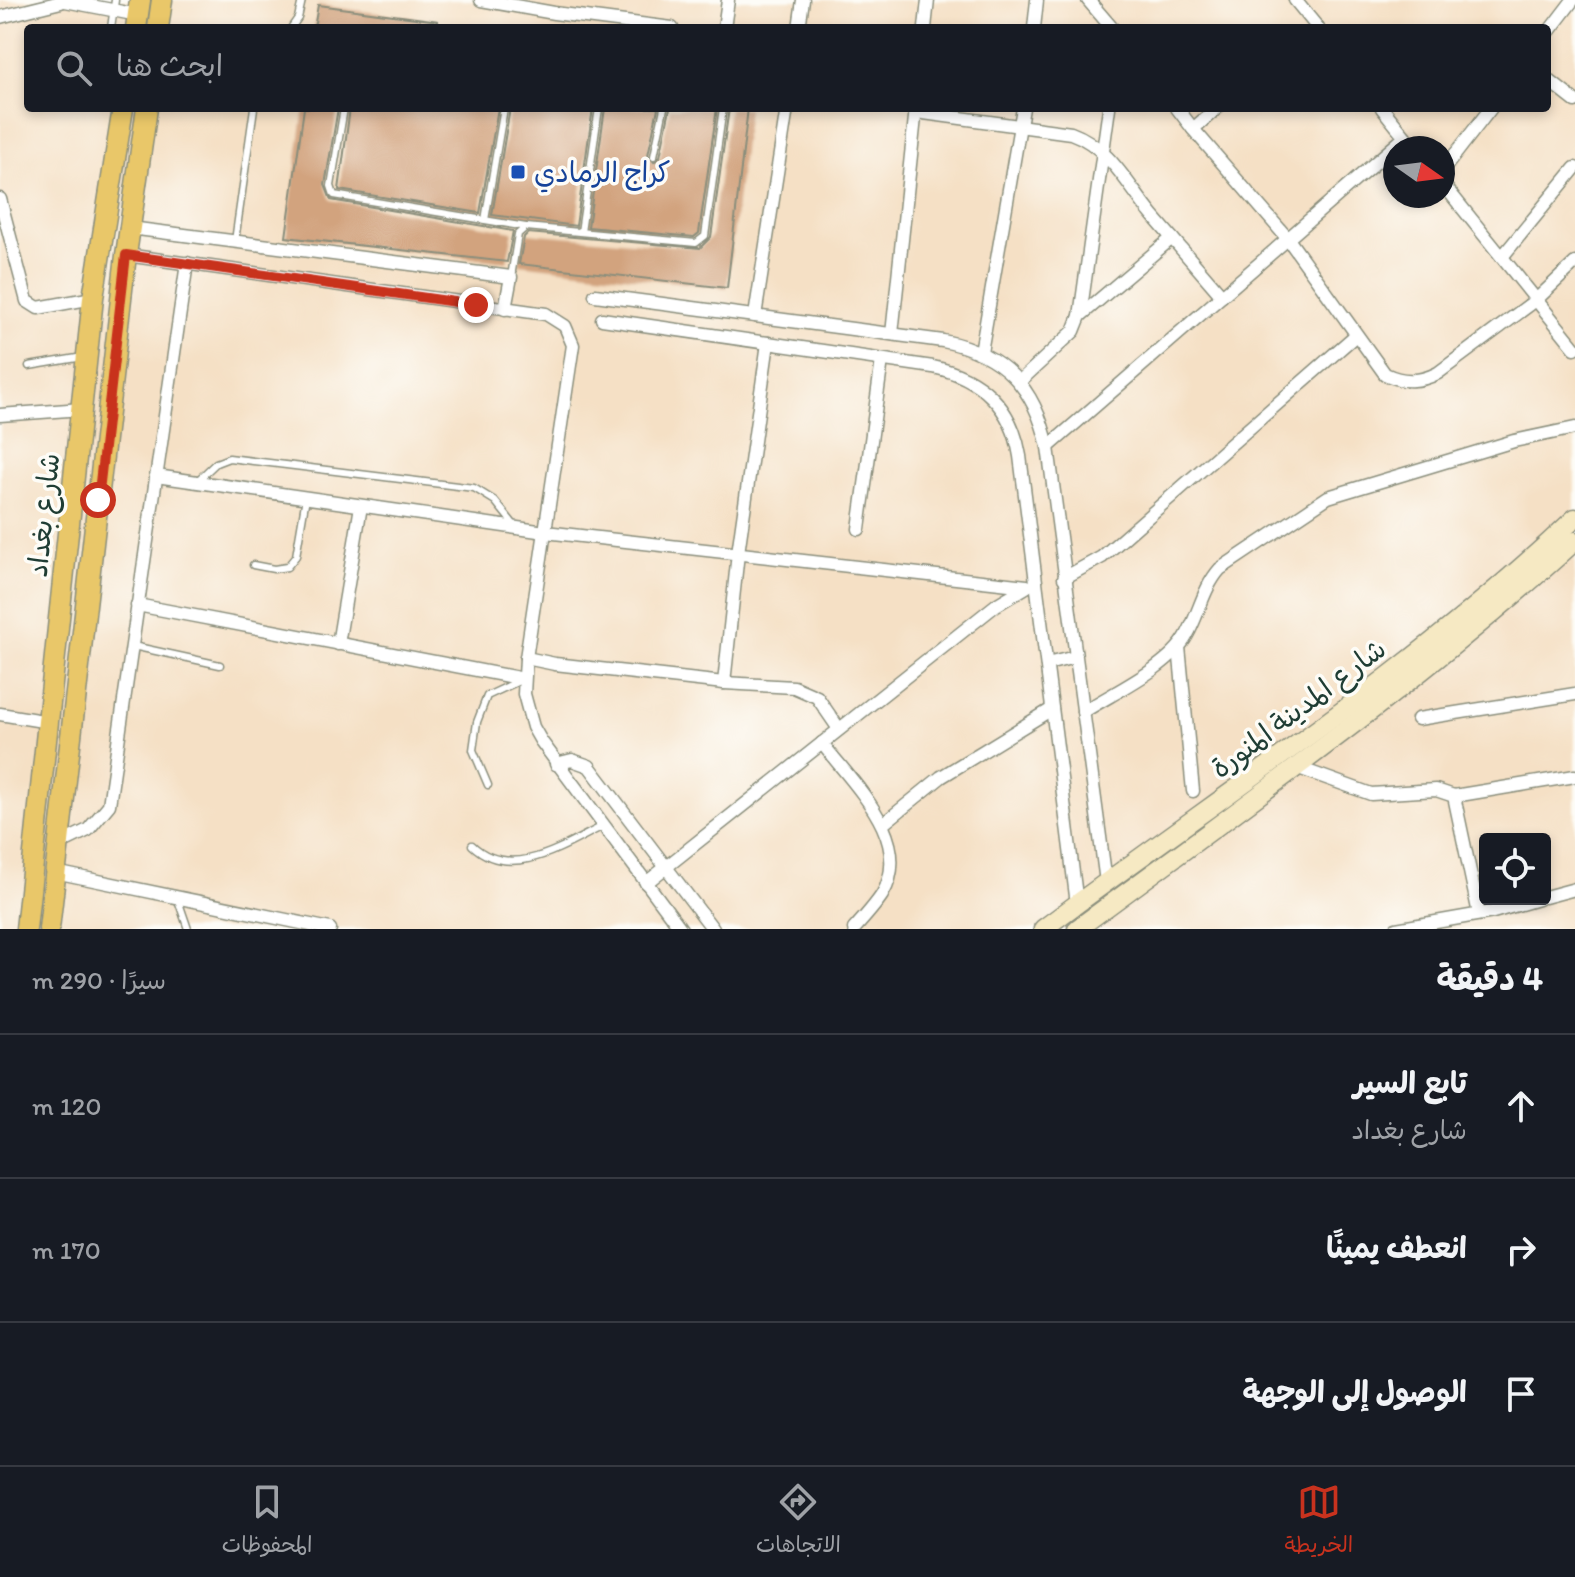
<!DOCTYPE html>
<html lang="ar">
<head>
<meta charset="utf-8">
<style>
  :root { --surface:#171b24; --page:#20242c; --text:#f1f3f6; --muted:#9ea1a6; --line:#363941; --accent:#c8321e }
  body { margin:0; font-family:Itim,"Playpen Sans Arabic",sans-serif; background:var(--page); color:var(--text); direction:rtl }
  .controls { position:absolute; right:24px; bottom:24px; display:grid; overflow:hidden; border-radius:8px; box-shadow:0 4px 12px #0003 }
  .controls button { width:72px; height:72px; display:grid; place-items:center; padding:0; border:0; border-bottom:2px solid var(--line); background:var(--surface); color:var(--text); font:40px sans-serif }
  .compass { position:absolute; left:1383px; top:136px; width:72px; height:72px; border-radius:50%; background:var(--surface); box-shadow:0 4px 12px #0003; rotate:104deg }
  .stop { position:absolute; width:24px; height:24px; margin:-18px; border:6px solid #c8321e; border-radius:50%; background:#fff }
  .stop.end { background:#c8321e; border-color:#fff; box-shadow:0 2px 8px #0008 }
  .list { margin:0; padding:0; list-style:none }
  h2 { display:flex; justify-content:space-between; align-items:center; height:104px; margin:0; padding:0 32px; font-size:34px }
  h2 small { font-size:26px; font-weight:400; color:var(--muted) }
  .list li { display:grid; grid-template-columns:52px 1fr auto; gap:24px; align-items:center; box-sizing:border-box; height:144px; padding:0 32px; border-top:2px solid var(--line) }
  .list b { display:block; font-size:30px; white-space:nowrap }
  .list p { margin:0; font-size:26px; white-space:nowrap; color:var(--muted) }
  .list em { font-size:26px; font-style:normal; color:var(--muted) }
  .icon { flex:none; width:44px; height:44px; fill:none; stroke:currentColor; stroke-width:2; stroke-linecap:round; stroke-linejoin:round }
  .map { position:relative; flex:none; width:1575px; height:929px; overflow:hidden; direction:ltr }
  .search { position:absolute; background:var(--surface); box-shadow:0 4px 12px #0003; left:24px; right:24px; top:24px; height:88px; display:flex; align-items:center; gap:20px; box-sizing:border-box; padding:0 28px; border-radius:8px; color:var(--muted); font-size:30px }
  .sheet { height:536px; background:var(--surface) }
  nav { display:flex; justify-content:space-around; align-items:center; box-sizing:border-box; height:112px; border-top:2px solid var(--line); background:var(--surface); font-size:22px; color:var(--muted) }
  nav a { display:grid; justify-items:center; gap:4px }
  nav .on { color:var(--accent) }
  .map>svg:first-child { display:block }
  .building { fill:#d2a37e }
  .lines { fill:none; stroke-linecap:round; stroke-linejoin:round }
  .lane-casing { stroke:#8a8e7c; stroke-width:9 }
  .street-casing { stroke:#8a8e7c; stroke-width:15 }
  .secondary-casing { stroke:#8a8e7c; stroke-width:21 }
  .primary-casing { stroke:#8a8e7c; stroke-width:23 }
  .lane { stroke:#fff; stroke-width:6 }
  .street { stroke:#fff; stroke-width:12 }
  .secondary { stroke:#f6e9c3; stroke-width:18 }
  .primary { stroke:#e9c769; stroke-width:20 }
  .route { stroke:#c8321e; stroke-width:10 }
  .transit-dot { fill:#1a4fb4; stroke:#fdfcf7; stroke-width:3 }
  .labels { text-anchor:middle; stroke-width:7; stroke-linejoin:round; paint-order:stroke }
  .transit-label { font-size:28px; fill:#164399; stroke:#fdfcf7; text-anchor:start }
  .street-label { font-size:28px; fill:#1f3d34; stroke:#fdfcf7 }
</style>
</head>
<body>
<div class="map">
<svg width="1575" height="929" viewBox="0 0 1575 929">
  <rect width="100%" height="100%" fill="#fdfcf7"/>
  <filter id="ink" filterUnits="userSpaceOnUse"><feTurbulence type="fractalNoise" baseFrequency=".0125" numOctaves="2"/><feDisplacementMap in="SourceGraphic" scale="16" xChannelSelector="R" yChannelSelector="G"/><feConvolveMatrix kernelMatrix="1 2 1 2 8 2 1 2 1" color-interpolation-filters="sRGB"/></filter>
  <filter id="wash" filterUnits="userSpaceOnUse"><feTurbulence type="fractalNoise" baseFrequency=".006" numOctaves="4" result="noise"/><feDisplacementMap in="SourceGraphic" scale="32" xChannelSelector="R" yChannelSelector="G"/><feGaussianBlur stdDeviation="1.8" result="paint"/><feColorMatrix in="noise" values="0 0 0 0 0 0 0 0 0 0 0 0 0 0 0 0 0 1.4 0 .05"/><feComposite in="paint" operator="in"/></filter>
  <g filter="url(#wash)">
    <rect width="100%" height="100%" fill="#f5e0c5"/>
    <g id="blocks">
      <!-- building -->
      <g class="building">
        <path d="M318,5L438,21V28H314Z"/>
        <path d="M304,108H338L325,185L331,200L513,231L507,262L286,237Z"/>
        <path d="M350,108H498L480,213L339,190Z"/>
        <path d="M510,108H593L576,226L492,215Z"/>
        <path d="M605,108H658L648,155L654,162L660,157L670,108H717L699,233L694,237L588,227Z"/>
        <path d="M729,108H748L727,288L519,264L524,237L528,233L700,248L711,237Z"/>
      </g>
    </g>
  </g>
  <g filter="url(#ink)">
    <use href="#blocks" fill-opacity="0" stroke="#8a8e7c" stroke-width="2"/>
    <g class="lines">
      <!-- lane casing -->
      <g class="lane-casing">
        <g id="lane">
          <path d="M111,28L115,0"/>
          <path d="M291,28L298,18L302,0"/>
          <path d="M344,108L331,186L334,195L526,227"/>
          <path d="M654,156L664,108"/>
          <path d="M485,220L504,108"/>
          <path d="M581,232L599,108"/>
          <path d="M235,241L254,108"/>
          <path d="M511,277L518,234L526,227L696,243L705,236L723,108"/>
          <path d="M29,366L83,357"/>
          <path d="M196,482L216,463L229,458L474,488L495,501L515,526"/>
          <path d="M253,565L274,569L287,567L296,556L306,497"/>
          <path d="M133,646L220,665"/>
          <path d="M488,785L473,750L477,722L487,696L521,680"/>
          <path d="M472,845C511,882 565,845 603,826"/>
          <path d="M177,897L188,929"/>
        </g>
      </g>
      <!-- street casing -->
      <g class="street-casing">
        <g id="street">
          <path d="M60,0L138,15"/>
          <path d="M481,0L554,13L672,28"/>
          <path d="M1088,0L1112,28"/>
          <path d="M1295,0L1318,28"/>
          <path d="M0,17L61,2"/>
          <path d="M724,28L728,0"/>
          <path d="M799,28L803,0"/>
          <path d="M925,28L928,0"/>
          <path d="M1034,28L1037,0"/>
          <path d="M1547,34L1573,0"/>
          <path d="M1547,79L1575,101"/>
          <path d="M1177,108L1193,129L1217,108"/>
          <path d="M1382,108L1414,148"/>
          <path d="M916,112L1071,133C1110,147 1128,186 1153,216C1176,243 1199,269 1222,296"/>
          <path d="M1193,129L1288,239L1385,374C1404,383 1420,382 1438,373L1536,300L1575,263"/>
          <path d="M1443,170L1491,108"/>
          <path d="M1443,184L1575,348"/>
          <path d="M0,199L27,301L38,308L93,298"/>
          <path d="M130,228L511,277L505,309"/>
          <path d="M126,255L546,314L565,326L573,345L526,658L524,694L533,727L541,741L681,929"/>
          <path d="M1502,257L1575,168"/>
          <path d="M595,295L943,341C1003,353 1035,387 1048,447L1106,882"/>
          <path d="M755,316L787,108"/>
          <path d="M1080,316L1172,238"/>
          <path d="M602,319L933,367C981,377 1012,407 1020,456L1077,904"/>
          <path d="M892,334L916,108"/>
          <path d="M981,352L1023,108"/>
          <path d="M1019,382L1074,331L1080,316L1109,108"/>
          <path d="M0,415L82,409"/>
          <path d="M1048,447L1405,137"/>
          <path d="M156,476L545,532L1027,586"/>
          <path d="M859,529L882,360"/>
          <path d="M1064,578L1102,557L1356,335"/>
          <path d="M137,605L524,679"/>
          <path d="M338,644L361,506"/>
          <path d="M1179,647L1193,791"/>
          <path d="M526,658L555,664L724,683L794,687L817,697L839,729"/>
          <path d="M1047,664L1075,657"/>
          <path d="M724,683L738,553L768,343"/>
          <path d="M1083,712C1114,692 1170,667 1187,635C1199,614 1203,588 1220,569L1328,497L1514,441L1575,428"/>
          <path d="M0,714L49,722"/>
          <path d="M1418,719L1575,694"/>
          <path d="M822,743C853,784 915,840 882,895C874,907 864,918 854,929"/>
          <path d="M556,764L572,760L589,766L713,929"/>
          <path d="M1296,767L1371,794L1436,790L1454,796L1479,914"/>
          <path d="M1454,796L1575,776"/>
          <path d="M883,824L941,777L1052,709"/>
          <path d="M59,844L88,830L109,805L187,263"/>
          <path d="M55,872L330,929"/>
          <path d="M646,883L996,605L1026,587"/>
          <path d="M1545,897L1575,889"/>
          <path d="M1396,929L1493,912L1538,899"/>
        </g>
      </g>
      <!-- secondary casing -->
      <g class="secondary-casing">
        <g id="secondary">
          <path d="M1043,929C1223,794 1412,673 1575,518"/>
          <path d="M1077,929C1246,804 1419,683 1575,541"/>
        </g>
      </g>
      <!-- primary casing -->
      <g class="primary-casing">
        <g id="primary">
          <path d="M136,28L140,0"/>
          <path d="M158,28L162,0"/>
          <path d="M26,929L93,298L123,108"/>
          <path d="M49,929L126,255L147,108"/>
        </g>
      </g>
      <!-- lane -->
      <use href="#lane" class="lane"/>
      <!-- street -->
      <use href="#street" class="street"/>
      <!-- secondary -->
      <use href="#secondary" class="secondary"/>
      <!-- primary -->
      <use href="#primary" class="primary"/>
    </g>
  </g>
  <g class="lines" filter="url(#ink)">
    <!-- route -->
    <path class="route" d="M98,500L126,255L476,305"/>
  </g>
  <!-- markers -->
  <rect class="transit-dot" x="510" y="164" width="16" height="16" rx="4"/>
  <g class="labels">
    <!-- transit labels -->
    <g class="transit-label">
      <text x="534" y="182">كراج الرمادي</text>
    </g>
    <!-- street labels -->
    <g class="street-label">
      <text transform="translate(43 515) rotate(-84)" y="10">شارع بغداد</text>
      <text transform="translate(1298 708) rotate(-37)" y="10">شارع المدينة المنورة</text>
    </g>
  </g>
</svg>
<div class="controls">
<button><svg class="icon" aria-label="locate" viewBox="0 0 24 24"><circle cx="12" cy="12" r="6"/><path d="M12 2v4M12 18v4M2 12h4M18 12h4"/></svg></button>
</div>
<svg class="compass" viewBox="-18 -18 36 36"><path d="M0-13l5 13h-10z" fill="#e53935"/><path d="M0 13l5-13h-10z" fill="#9ea1a6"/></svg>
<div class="stop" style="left:98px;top:500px"></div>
<div class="stop end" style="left:476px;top:305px"></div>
<div class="search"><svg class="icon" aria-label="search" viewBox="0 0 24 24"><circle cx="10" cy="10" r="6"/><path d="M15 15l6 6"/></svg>ابحث هنا</div>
</div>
<section class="sheet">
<h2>4 دقيقة<small>سيرًا · 290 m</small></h2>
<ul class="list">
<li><svg class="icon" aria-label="ahead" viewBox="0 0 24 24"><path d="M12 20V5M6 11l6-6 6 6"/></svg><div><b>تابع السير</b><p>شارع بغداد</p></div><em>120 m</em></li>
<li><svg class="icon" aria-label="right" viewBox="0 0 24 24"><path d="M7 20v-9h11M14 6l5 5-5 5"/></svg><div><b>انعطف يمينًا</b></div><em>170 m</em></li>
<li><svg class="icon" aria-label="arrive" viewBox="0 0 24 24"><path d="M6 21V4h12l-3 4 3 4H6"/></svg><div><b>الوصول إلى الوجهة</b></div></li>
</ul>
</section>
<nav>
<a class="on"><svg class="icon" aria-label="map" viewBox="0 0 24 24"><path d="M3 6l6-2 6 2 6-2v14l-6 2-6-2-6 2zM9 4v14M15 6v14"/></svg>الخريطة</a>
<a><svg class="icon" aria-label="directions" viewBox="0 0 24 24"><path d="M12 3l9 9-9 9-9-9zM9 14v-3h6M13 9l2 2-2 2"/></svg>الاتجاهات</a>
<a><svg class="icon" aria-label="saved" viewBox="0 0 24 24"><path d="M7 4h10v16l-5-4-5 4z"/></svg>المحفوظات</a>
</nav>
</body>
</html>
